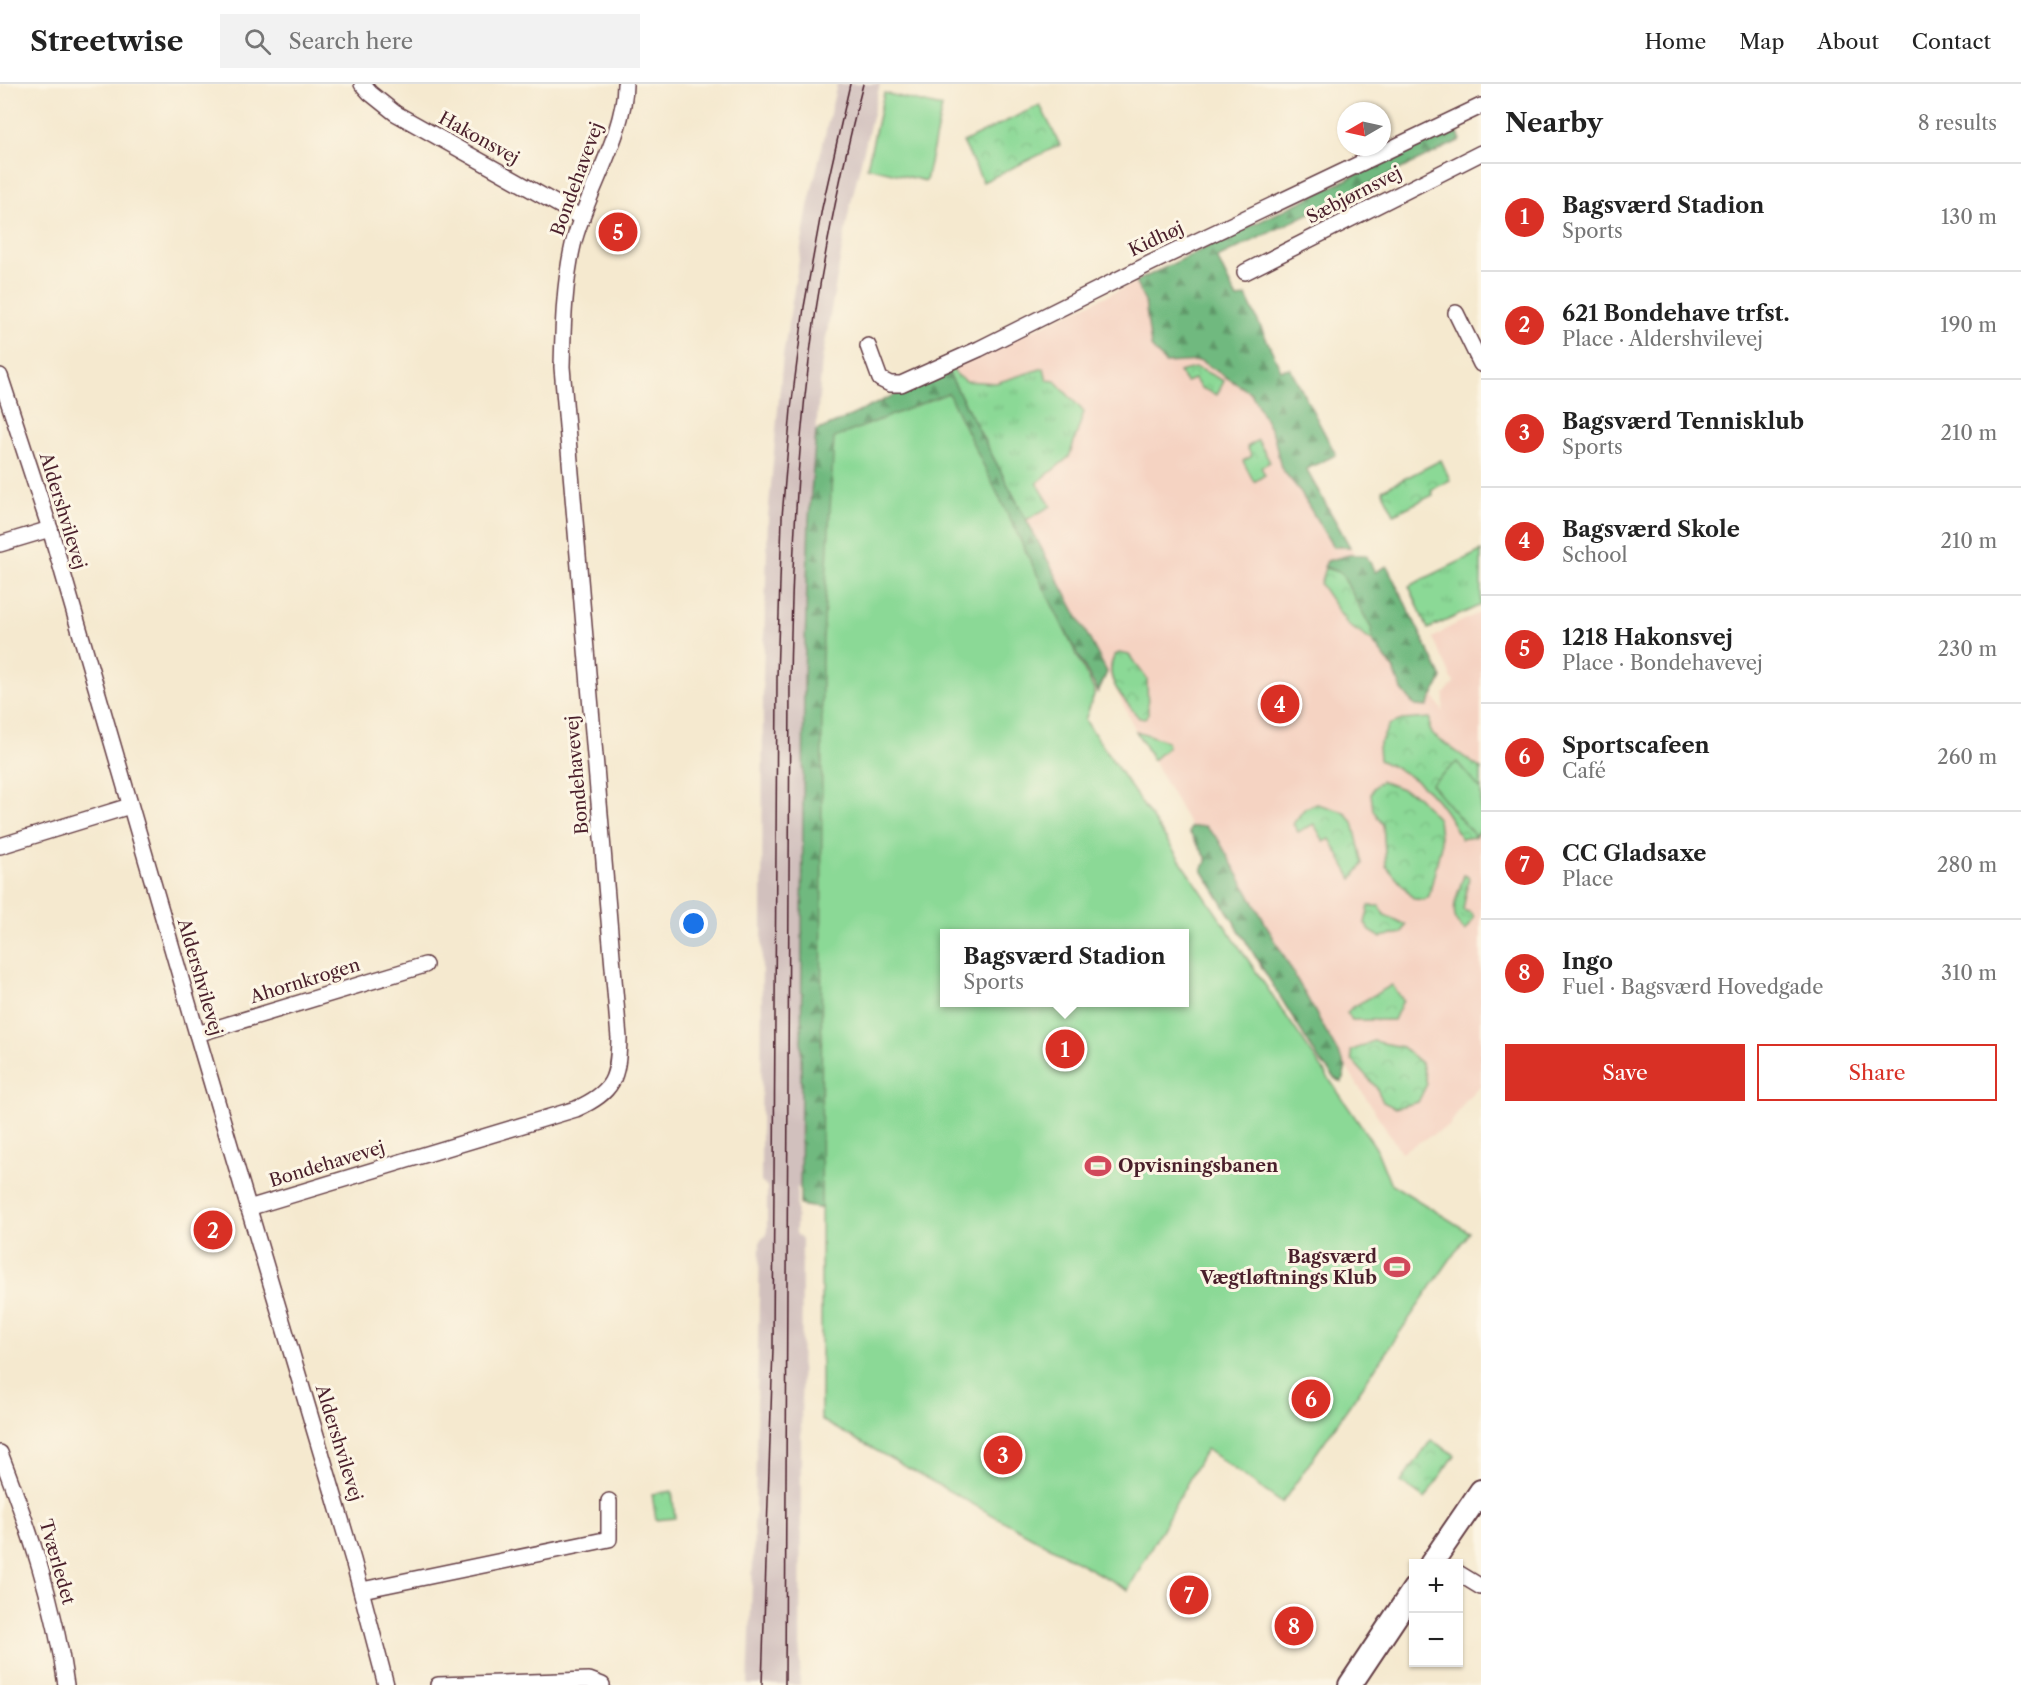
<!DOCTYPE html>
<html lang="en">
<head>
<meta charset="utf-8">
<style>
  :root { --surface:#fff; --page:#f2f2f2; --text:#222; --muted:#767676; --line:#e0e0e0; --accent:#d93025 }
  body { margin:0; font-family:"Libre Caslon Text",serif; background:var(--page); color:var(--text) }
  .controls { position:absolute; right:18px; bottom:18px; display:grid; overflow:hidden; border-radius:0px; box-shadow:0 2px 4px #0004 }
  .controls button { width:54px; height:54px; display:grid; place-items:center; padding:0; border:0; border-bottom:2px solid var(--line); background:var(--surface); color:var(--text); font:30px sans-serif }
  .compass { position:absolute; left:1337px; top:18px; width:54px; height:54px; border-radius:50%; background:var(--surface); box-shadow:0 2px 4px #0004; rotate:261deg }
  .you { position:absolute; left:694px; top:840px; width:21px; height:21px; margin:-15px; border:4px solid #fff; border-radius:50%; background:#1a73e8; box-shadow:0 0 0 9px #1a73e833 }
  .badge { display:grid; place-items:center; width:39px; height:39px; border-radius:50%; background:var(--accent); color:#fff; font-size:20px; font-weight:700 }
  .pin { position:absolute; translate:-50% -50%; border:3px solid #fff; box-shadow:0 2px 6px #0006 }
  .popup { position:absolute; left:940px; top:845px; width:249px; height:78px; box-sizing:border-box; display:grid; place-content:center; border-radius:0px; background:var(--surface); filter:drop-shadow(0 2px 4px #0005); font-size:20px; white-space:nowrap; color:var(--muted) }
  .popup b { font-size:22px; color:var(--text) }
  .popup::after { content:''; position:absolute; left:50%; top:100%; margin-left:-12px; border:12px solid transparent; border-top-color:var(--surface) }
  .list { margin:0; padding:0; list-style:none }
  h2 { display:flex; justify-content:space-between; align-items:center; height:78px; margin:0; padding:0 24px; font-size:26px }
  h2 small { font-size:20px; font-weight:400; color:var(--muted) }
  .list li { display:grid; grid-template-columns:39px 1fr auto; gap:18px; align-items:center; box-sizing:border-box; height:108px; padding:0 24px; border-top:2px solid var(--line) }
  .list b { display:block; font-size:22px; white-space:nowrap }
  .list p { margin:0; font-size:20px; white-space:nowrap; color:var(--muted) }
  .list em { font-size:20px; font-style:normal; color:var(--muted) }
  .actions { display:flex; gap:12px; padding:18px 24px }
  .actions a { flex:1; padding:14px 0; border:2px solid var(--accent); border-radius:0px; text-align:center; font-size:21px; color:var(--accent) }
  .actions .main { background:var(--accent); color:#fff }
  .icon { flex:none; width:33px; height:33px; fill:none; stroke:currentColor; stroke-width:2; stroke-linecap:round; stroke-linejoin:round }
  .map { position:relative; flex:none; width:1481px; height:1601px; overflow:hidden }
  header { display:flex; align-items:center; gap:36px; box-sizing:border-box; height:84px; padding:0 30px; background:var(--surface); border-bottom:2px solid var(--line) }
  header strong { font-size:28px }
  nav { display:flex; gap:33px; margin-inline-start:auto; font-size:21px }
  .search { width:420px; height:54px; background:var(--page); display:flex; align-items:center; gap:15px; box-sizing:border-box; padding:0 21px; border-radius:0px; color:var(--muted); font-size:22px }
  main { display:flex }
  aside { flex:1; background:var(--surface) }
  .map>svg:first-child { display:block }
  .built { fill:#f5d3c2 }
  .industrial { fill:#d1c0bd }
  .grass { fill:url(#grass-tufts); stroke:#6a7c60; stroke-width:1.5 }
  .forest { fill:url(#forest-firs); stroke:#5d6c55; stroke-width:1.5 }
  .park { fill:url(#park-crowns); stroke:#6a7c60; stroke-width:1.5 }
  .garden { fill:#8bd996; stroke:#6a7c60; stroke-width:1.5; fill-rule:evenodd }
  .lines { fill:none; stroke-linecap:round; stroke-linejoin:round }
  .street-casing { stroke:#643d44; stroke-width:18 }
  .secondary-casing { stroke:#643d44; stroke-width:26 }
  .street { stroke:#fff; stroke-width:15 }
  .secondary { stroke:#fff; stroke-width:22 }
  .tram { stroke:#4a1f2b; stroke-width:1.5 }
  .labels { text-anchor:middle; stroke-width:6; stroke-linejoin:round; paint-order:stroke }
  .street-label { font-size:18px; fill:#4a1f2b; stroke:#fcf5e5 }
  .poi-label { font-size:18px; font-weight:bold; fill:#4a1f2b; stroke:#fcf5e5; text-anchor:start }
</style>
</head>
<body>
<header>
<strong>Streetwise</strong>
<div class="search"><svg class="icon" aria-label="search" viewBox="0 0 24 24"><circle cx="10" cy="10" r="6"/><path d="M15 15l6 6"/></svg>Search here</div>
<nav><a>Home</a><a>Map</a><a>About</a><a>Contact</a></nav>
</header>
<main>
<div class="map">
<svg width="1481" height="1601" viewBox="0 0 1481 1601">
  <defs>
    <pattern id="grass-tufts" width="24" height="20" patternUnits="userSpaceOnUse" patternTransform="scale(1.5)"><rect width="24" height="20" fill="#8bd996"/><path d="M3 7l-1-3M5 7V3M7 7l1-3M15 17l-1-3M17 17v-4M19 17l1-3" fill="none" stroke="#79ba81"/></pattern>
    <pattern id="forest-firs" width="22" height="20" patternUnits="userSpaceOnUse" patternTransform="scale(1.5)"><rect width="22" height="20" fill="#70b97f"/><path d="M5 1l3.5 6h-7zM16 11l3.5 6h-7z" fill="#5e9668"/></pattern>
    <pattern id="park-crowns" width="20" height="18" patternUnits="userSpaceOnUse" patternTransform="scale(1.5)"><rect width="20" height="18" fill="#8bd996"/><path d="M2 6a3 3 0 1 1 6 0M12 15a3 3 0 1 1 6 0" fill="none" stroke="#79ba81"/></pattern>
  </defs>
  <rect width="100%" height="100%" fill="#fcf5e5"/>
  <filter id="ink" filterUnits="userSpaceOnUse"><feTurbulence type="fractalNoise" baseFrequency=".0167" numOctaves="2"/><feDisplacementMap in="SourceGraphic" scale="12" xChannelSelector="R" yChannelSelector="G"/><feConvolveMatrix kernelMatrix="1 2 1 2 8 2 1 2 1" color-interpolation-filters="sRGB"/></filter>
  <filter id="wash" filterUnits="userSpaceOnUse"><feTurbulence type="fractalNoise" baseFrequency=".008" numOctaves="4" result="noise"/><feDisplacementMap in="SourceGraphic" scale="24" xChannelSelector="R" yChannelSelector="G"/><feGaussianBlur stdDeviation="1.35" result="paint"/><feColorMatrix in="noise" values="0 0 0 0 0 0 0 0 0 0 0 0 0 0 0 0 0 1.4 0 .05"/><feComposite in="paint" operator="in"/></filter>
  <g filter="url(#wash)">
    <rect width="100%" height="100%" fill="#f5e9cf"/>
    <!-- built -->
    <path class="built" d="M1188,174L1443,628L1444,610L1454,599L1433,554L1450,543L1481,528V1001L1466,1016L1449,1042L1401,1068L1346,983L1205,742L1191,743L1136,647L1105,583L947,286Z"/>
    <!-- industrial -->
    <path class="industrial" d="M837,0H880L849,127L822,276L809,435L804,593L801,1102L797,1104L796,1149L802,1156L800,1601H748L755,1424L760,1156L767,1151V1103L761,1098L763,594L768,432L783,272L808,122Z"/>
    <!-- grass -->
    <g class="grass">
      <path d="M952,283L955,289L965,297L996,299L1044,284L1047,296L1055,297L1084,328L1069,373L1037,399L1051,422L1026,436L947,286Z"/>
      <path d="M1481,467V521L1428,545L1409,502Z"/>
      <path d="M1464,791L1469,793L1463,826L1472,829L1474,834L1465,847C1445,833 1458,810 1464,791Z"/>
    </g>
    <!-- forest -->
    <g class="forest">
      <path d="M1455,43L1461,56L1217,174L1237,215L1246,212L1281,286L1290,284L1336,371L1306,385L1350,463H1333L1299,406L1281,384L1274,352L1251,309L1201,277L1165,279L1151,263L1145,218L1135,198Z"/>
      <path d="M947,286L1107,588L1098,608L1063,543L941,351L945,918H1185L1197,912L824,1125L800,1121L804,593L809,435L816,347L840,337Z"/>
      <path d="M1349,471H1366L1375,488L1387,482L1442,594L1427,623L1415,622L1402,606L1393,584L1372,557L1371,546L1341,489L1324,483L1327,477Z"/>
      <path d="M1205,742L1218,755L1346,983L1342,998L1337,996L1319,976L1202,786L1206,778V773L1189,748L1191,743Z"/>
    </g>
    <!-- park -->
    <g class="park">
      <path d="M1040,21L1060,61L983,98L963,58Z"/>
      <path d="M1195,284L1202,286L1224,297L1217,311L1201,304L1194,295L1186,298L1179,288Z"/>
      <path d="M1258,356L1270,378L1261,383L1265,391L1254,398L1243,377L1252,372L1247,363Z"/>
      <path d="M1441,376L1450,396L1431,406L1433,411L1394,430L1382,406Z"/>
      <path d="M1325,484L1341,489L1372,546V557L1348,541L1320,500Z"/>
      <path d="M1119,569L1129,571L1147,595L1148,630L1145,634H1139C1125,616 1101,595 1115,571Z"/>
      <path d="M1430,634V645L1433,651L1481,685V748L1474,753L1461,755C1441,714 1421,694 1379,676L1378,663L1389,641L1402,636Z"/>
      <path d="M1381,697L1415,710L1438,735L1441,761L1429,812L1424,816L1414,815L1386,782L1383,741L1373,726L1371,710L1373,704Z"/>
      <path d="M1317,720L1344,728L1353,738L1363,780L1352,795L1330,755L1324,758L1314,740L1298,748L1293,740L1305,724Z"/>
      <path d="M1369,822H1380L1385,831L1406,841L1402,849L1380,853L1370,847L1365,839Z"/>
      <path d="M1392,901L1403,916L1394,936H1352L1347,929L1351,924Z"/>
      <path d="M1373,957L1402,963L1422,980L1427,1000L1418,1018L1395,1024L1383,1018L1376,1003L1352,976L1351,967Z"/>
      <path d="M1431,1356L1455,1371L1425,1415L1401,1398Z"/>
      <path d="M672,1407L675,1434L656,1436L652,1410Z"/>
    </g>
    <!-- garden -->
    <g class="garden">
      <path d="M884,9L942,23L926,97L867,83Z"/>
      <path d="M948,309L1095,608L1085,636L1376,1064L1390,1099L1469,1148L1282,1419L1206,1365L1128,1506L821,1336L822,574L834,354ZM945,850H1185V918H945Z"/>
      <path d="M1136,647L1167,657L1168,663L1153,676Z"/>
      <path d="M1457,678L1481,706V746L1474,751L1431,700Z"/>
    </g>
  </g>
  <g filter="url(#ink)">
    <g class="lines">
      <!-- street casing -->
      <g class="street-casing">
        <g id="street">
          <path d="M362,0L370,9L395,29L582,134"/>
          <path d="M1245,188L1481,69"/>
          <path d="M1456,229L1481,280"/>
          <path d="M868,262L880,295L890,300H901L979,265L1151,179L1481,22"/>
          <path d="M0,292L50,445L197,950L353,1476L386,1601"/>
          <path d="M0,460L50,445"/>
          <path d="M0,762L130,722"/>
          <path d="M197,950L425,881"/>
          <path d="M248,1124L576,1025C614,1008 618,994 619,954L562,283C563,243 564,200 573,161C585,110 625,51 625,0"/>
          <path d="M0,1369C29,1444 55,1520 66,1601"/>
          <path d="M1458,1489L1481,1503"/>
          <path d="M362,1506L609,1455V1417"/>
          <path d="M438,1601L589,1596L602,1601"/>
        </g>
      </g>
      <!-- secondary casing -->
      <g class="secondary-casing">
        <g id="secondary">
          <path d="M1431,1480L1481,1407"/>
          <path d="M1350,1601L1414,1505"/>
        </g>
      </g>
      <!-- street -->
      <use href="#street" class="street"/>
      <!-- secondary -->
      <use href="#secondary" class="secondary"/>
      <!-- tram -->
      <g class="tram">
        <path d="M762,1601L773,1264L777,594L782,433L791,325L804,223L822,124L850,0"/>
        <path d="M785,1601L790,595C792,488 796,382 809,277C820,184 840,91 863,0"/>
      </g>
    </g>
  </g>
  <!-- icons -->
  <defs>
    <g id="stadium-bare" transform="scale(2.07)"><path d="M0-5a6.5 5 0 1 0 0 10a6.5 5 0 1 0 0-10ZM-3.5-1.8h7v3.6h-7Z" fill="#d1495b" stroke="#fcf5e5" stroke-width="2.5" paint-order="stroke"/></g>
  </defs>
  <g fill-rule="evenodd">
    <use href="#stadium-bare" x="1098" y="1082"/>
    <use href="#stadium-bare" x="1397" y="1183"/>
  </g>
  <g class="labels">
    <!-- street labels -->
    <g class="street-label">
      <text transform="translate(479 54) rotate(29)" y="6">Hakonsvej</text>
      <text transform="translate(577 95) rotate(-70)" y="6">Bondehavevej</text>
      <text transform="translate(1354 111) rotate(-27)" y="6">Sæbjørnsvej</text>
      <text transform="translate(1156 155) rotate(-25)" y="6">Kidhøj</text>
      <text transform="translate(63 427) rotate(73)" y="6">Aldershvilevej</text>
      <text transform="translate(577 691) rotate(-95)" y="6">Bondehavevej</text>
      <text transform="translate(200 893) rotate(74)" y="6">Aldershvilevej</text>
      <text transform="translate(305 897) rotate(-17)" y="6">Ahornkrogen</text>
      <text transform="translate(327 1080) rotate(-17)" y="6">Bondehavevej</text>
      <text transform="translate(339 1359) rotate(73)" y="6">Aldershvilevej</text>
      <text transform="translate(57 1478) rotate(74)" y="6">Tværledet</text>
    </g>
    <!-- poi labels -->
    <g class="poi-label">
      <text x="1118" y="1088">Opvisningsbanen</text>
      <text x="1377" y="1179" text-anchor="end">Bagsværd<tspan x="1377" dy="21">Vægtløftnings Klub</tspan></text>
    </g>
  </g>
</svg>
<div class="controls">
<button>+</button>
<button>−</button>
</div>
<svg class="compass" viewBox="-18 -18 36 36"><path d="M0-13l5 13h-10z" fill="#e53935"/><path d="M0 13l5-13h-10z" fill="#767676"/></svg>
<div class="you"></div>
<div class="pin badge" style="left:1065px;top:965px">1</div>
<div class="popup"><b>Bagsværd Stadion</b>Sports</div>
<div class="pin badge" style="left:213px;top:1146px">2</div>
<div class="pin badge" style="left:1003px;top:1371px">3</div>
<div class="pin badge" style="left:1280px;top:620px">4</div>
<div class="pin badge" style="left:618px;top:148px">5</div>
<div class="pin badge" style="left:1311px;top:1315px">6</div>
<div class="pin badge" style="left:1189px;top:1511px">7</div>
<div class="pin badge" style="left:1294px;top:1542px">8</div>
</div>
<aside>
<h2>Nearby<small>8 results</small></h2>
<ul class="list">
<li><span class="badge">1</span><div><b>Bagsværd Stadion</b><p>Sports</p></div><em>130 m</em></li>
<li><span class="badge">2</span><div><b>621 Bondehave trfst.</b><p>Place · Aldershvilevej</p></div><em>190 m</em></li>
<li><span class="badge">3</span><div><b>Bagsværd Tennisklub</b><p>Sports</p></div><em>210 m</em></li>
<li><span class="badge">4</span><div><b>Bagsværd Skole</b><p>School</p></div><em>210 m</em></li>
<li><span class="badge">5</span><div><b>1218 Hakonsvej</b><p>Place · Bondehavevej</p></div><em>230 m</em></li>
<li><span class="badge">6</span><div><b>Sportscafeen</b><p>Café</p></div><em>260 m</em></li>
<li><span class="badge">7</span><div><b>CC Gladsaxe</b><p>Place</p></div><em>280 m</em></li>
<li><span class="badge">8</span><div><b>Ingo</b><p>Fuel · Bagsværd Hovedgade</p></div><em>310 m</em></li>
</ul>
<div class="actions"><a class="main">Save</a><a>Share</a></div>
</aside>
</main>
</body>
</html>
